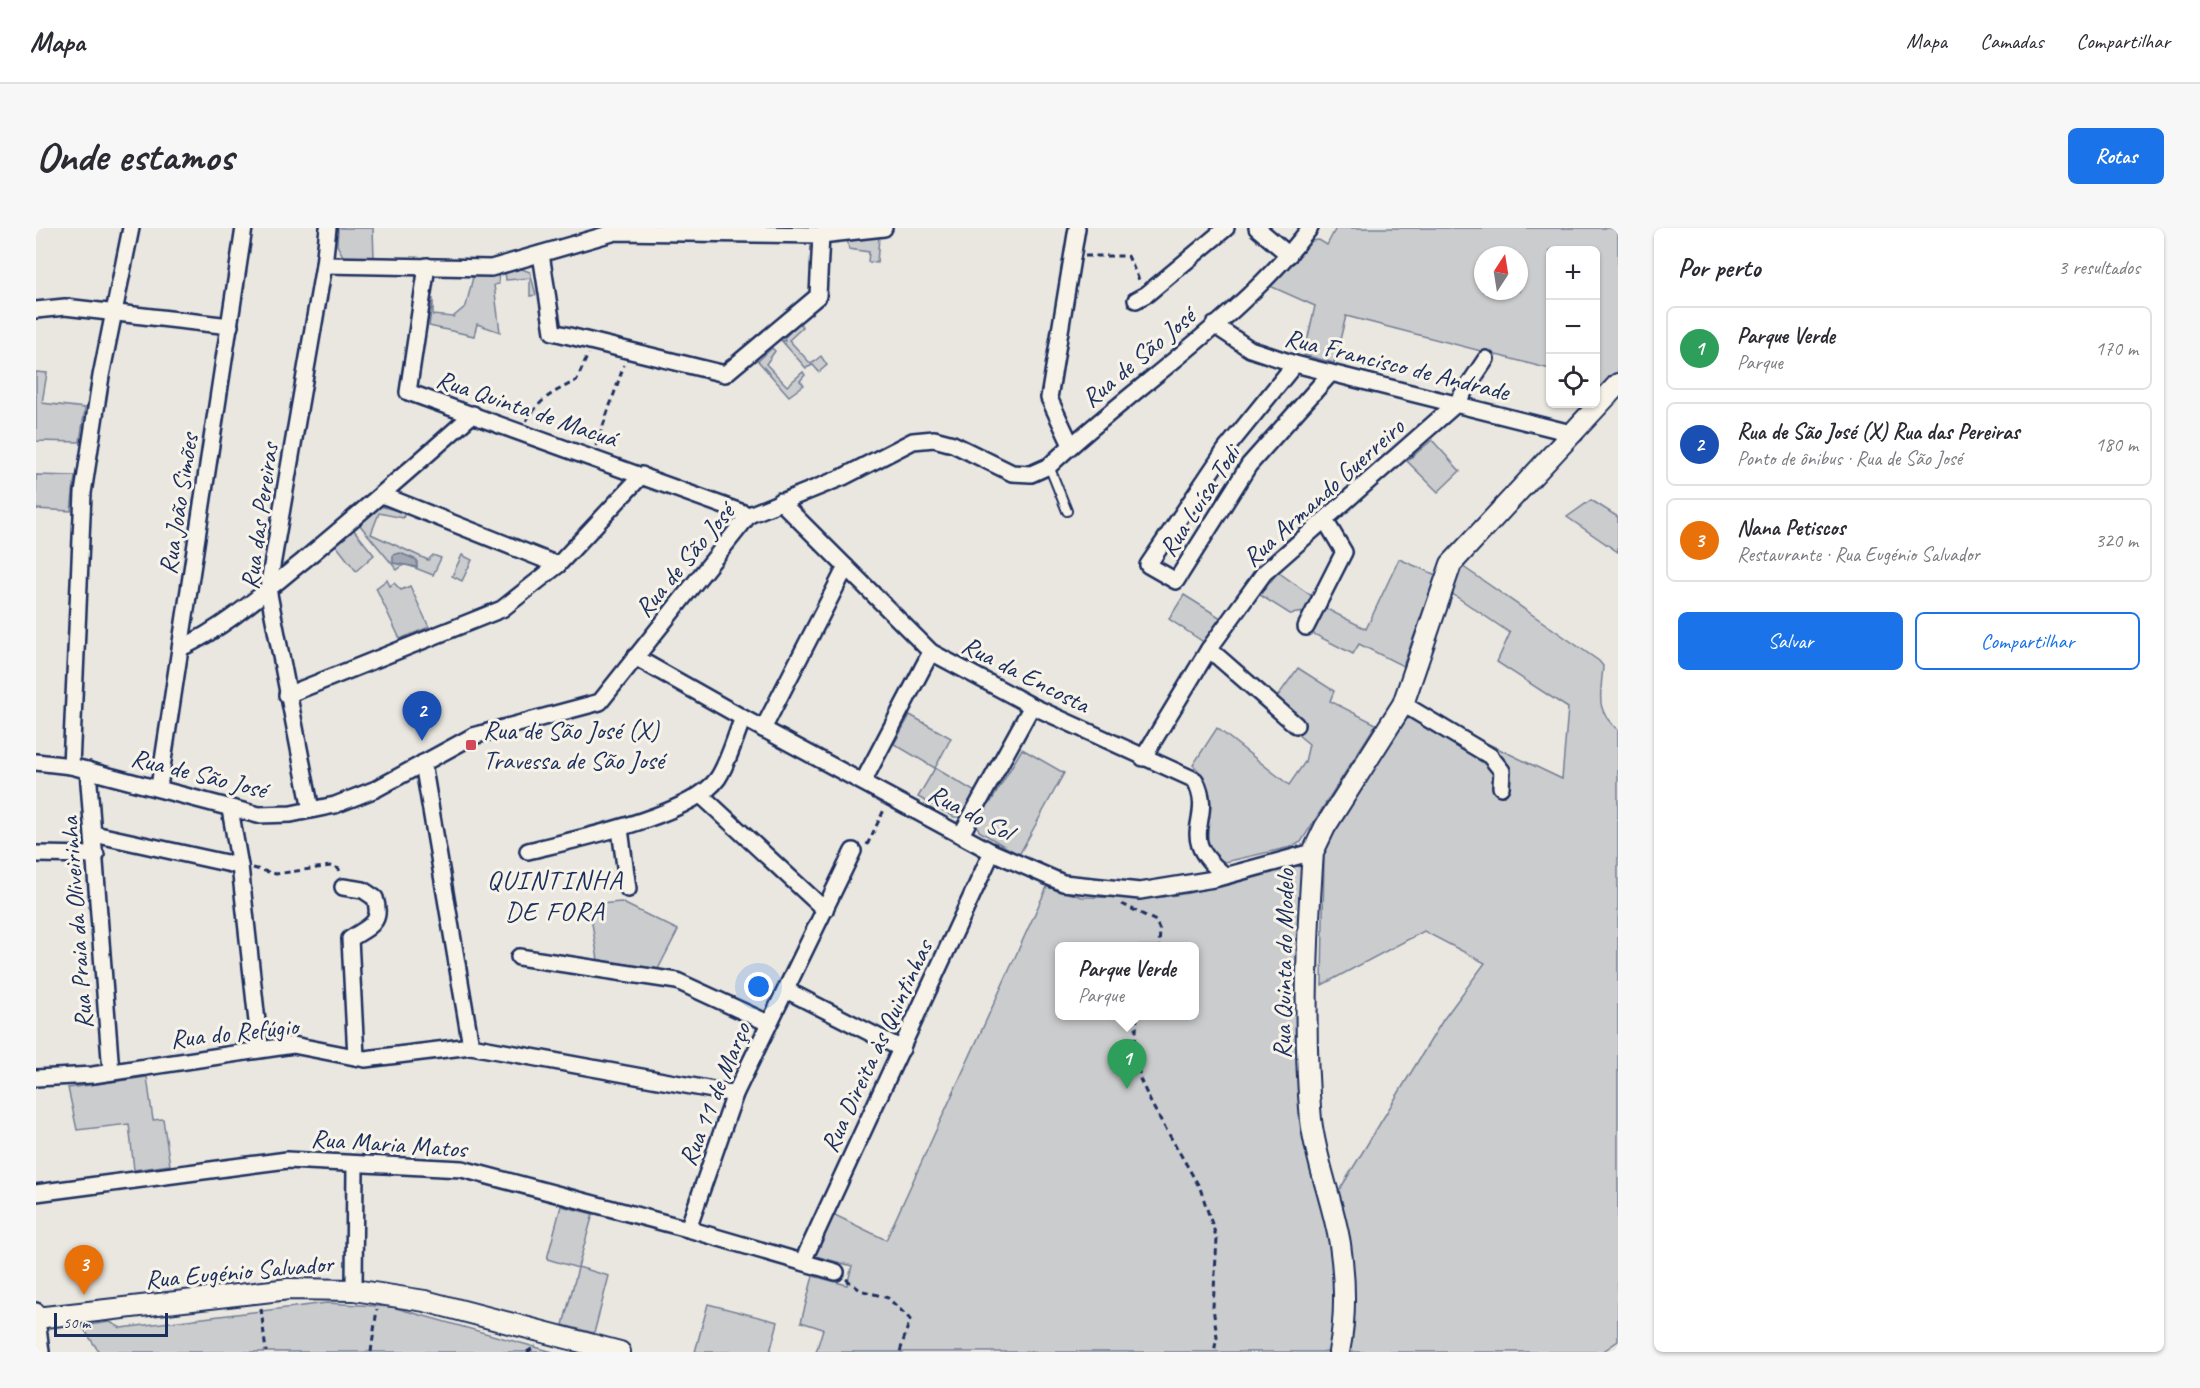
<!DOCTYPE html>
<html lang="pt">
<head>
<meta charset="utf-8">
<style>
  :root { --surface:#fff; --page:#f7f7f7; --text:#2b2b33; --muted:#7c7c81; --line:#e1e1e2; --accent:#1a73e8 }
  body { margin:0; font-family:Caveat,sans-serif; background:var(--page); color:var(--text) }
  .controls { position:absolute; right:18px; top:18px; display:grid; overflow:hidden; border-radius:9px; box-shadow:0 2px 4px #0004 }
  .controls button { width:54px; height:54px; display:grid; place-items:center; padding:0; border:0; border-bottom:2px solid var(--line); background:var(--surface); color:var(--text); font:30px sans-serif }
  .compass { position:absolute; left:1438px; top:18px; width:54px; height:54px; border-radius:50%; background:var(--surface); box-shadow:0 2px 4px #0004; rotate:12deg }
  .scale { position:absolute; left:18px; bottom:15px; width:114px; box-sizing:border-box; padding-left:6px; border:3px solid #1b2f5e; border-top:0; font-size:16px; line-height:21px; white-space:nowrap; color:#1b2f5e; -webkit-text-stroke:4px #f7f3e8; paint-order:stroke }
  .you { position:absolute; left:723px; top:759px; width:21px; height:21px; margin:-15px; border:4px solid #fff; border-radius:50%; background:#1a73e8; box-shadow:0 0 0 9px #1a73e833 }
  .badge { display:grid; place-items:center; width:39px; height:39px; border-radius:50%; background:var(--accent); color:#fff; font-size:20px; font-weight:700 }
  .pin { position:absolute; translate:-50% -50px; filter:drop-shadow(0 2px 3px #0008) }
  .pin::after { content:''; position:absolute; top:32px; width:21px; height:18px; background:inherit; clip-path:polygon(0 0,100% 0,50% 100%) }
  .popup { position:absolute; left:1019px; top:714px; width:144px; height:78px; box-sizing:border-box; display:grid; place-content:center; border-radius:9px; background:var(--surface); filter:drop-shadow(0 2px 4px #0005); font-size:20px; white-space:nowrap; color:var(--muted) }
  .popup b { font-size:22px; color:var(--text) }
  .popup::after { content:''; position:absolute; left:50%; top:100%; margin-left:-12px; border:12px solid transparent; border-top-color:var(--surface) }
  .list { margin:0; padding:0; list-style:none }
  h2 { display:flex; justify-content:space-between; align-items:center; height:78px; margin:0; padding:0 24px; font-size:26px }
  h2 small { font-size:20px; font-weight:400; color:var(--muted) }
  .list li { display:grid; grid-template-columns:39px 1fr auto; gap:18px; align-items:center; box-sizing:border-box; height:84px; margin:0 12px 12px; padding:0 12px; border:2px solid var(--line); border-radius:9px }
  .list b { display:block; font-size:22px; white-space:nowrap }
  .list p { margin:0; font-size:20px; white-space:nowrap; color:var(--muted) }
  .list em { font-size:20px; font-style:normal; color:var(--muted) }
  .actions { display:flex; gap:12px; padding:18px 24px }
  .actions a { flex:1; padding:14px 0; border:2px solid var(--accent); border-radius:9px; text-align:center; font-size:21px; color:var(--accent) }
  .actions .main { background:var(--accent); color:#fff }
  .icon { flex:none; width:33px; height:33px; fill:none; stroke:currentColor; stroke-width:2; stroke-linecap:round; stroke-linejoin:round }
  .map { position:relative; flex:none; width:1582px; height:1124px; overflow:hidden; border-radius:9px }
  header { display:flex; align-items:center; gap:36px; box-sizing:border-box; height:84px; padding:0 30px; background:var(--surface); border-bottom:2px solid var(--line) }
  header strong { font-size:28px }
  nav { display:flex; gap:33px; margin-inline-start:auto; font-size:21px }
  .intro { display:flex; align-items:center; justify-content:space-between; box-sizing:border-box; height:144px; padding:0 36px }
  h1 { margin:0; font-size:42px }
  .button { padding:15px 27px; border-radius:9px; background:var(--accent); color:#fff; font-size:21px; font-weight:700 }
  main { display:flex; gap:36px; padding:0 36px }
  aside { flex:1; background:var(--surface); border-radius:9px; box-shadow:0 2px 4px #0004 }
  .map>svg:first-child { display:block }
  .green { fill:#cbcccd; stroke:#737e96; stroke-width:1.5; fill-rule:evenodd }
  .water { fill:#a3a8b4; stroke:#6d7892; stroke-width:1.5 }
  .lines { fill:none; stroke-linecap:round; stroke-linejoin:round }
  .service-casing { stroke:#1b2f5e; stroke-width:12 }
  .minor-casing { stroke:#1b2f5e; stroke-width:20 }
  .tertiary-casing { stroke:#1b2f5e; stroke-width:24 }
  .path { stroke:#1b2f5e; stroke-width:3; stroke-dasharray:6 4.5; stroke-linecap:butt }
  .service { stroke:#f7f3e8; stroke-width:8 }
  .minor { stroke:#f7f3e8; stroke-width:15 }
  .tertiary { stroke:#f7f3e8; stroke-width:20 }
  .poi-dot { fill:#d1495b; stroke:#f7f3e8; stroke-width:2 }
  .labels { text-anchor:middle; stroke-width:6; stroke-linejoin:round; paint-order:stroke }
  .street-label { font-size:26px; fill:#1b2f5e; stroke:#f7f3e8 }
  .poi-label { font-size:26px; fill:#1b2f5e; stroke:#f7f3e8; text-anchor:start }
  .neighbourhood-label { font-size:27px; letter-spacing:1.5px; fill:#1b2f5e; stroke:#f7f3e8 }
</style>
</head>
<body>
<header>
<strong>Mapa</strong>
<nav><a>Mapa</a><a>Camadas</a><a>Compartilhar</a></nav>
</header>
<div class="intro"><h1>Onde estamos</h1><a class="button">Rotas</a></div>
<main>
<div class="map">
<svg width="1582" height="1124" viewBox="0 0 1582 1124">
  <rect width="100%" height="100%" fill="#eae7e0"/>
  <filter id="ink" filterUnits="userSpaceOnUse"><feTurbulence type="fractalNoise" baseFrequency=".0167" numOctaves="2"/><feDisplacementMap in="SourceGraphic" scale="12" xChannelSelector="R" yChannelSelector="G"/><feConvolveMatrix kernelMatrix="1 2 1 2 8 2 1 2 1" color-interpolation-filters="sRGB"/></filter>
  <g filter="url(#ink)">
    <!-- green -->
    <g class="green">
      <path d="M302,0H337L338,30H308L301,17Z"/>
      <path d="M1300,0H1582V148L1567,162L1560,159V22H1514V141L1310,88L1298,135L1268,127L1279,78L1234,58L1273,13L1283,12L1291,17ZM1447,27H1483V63H1447Z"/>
      <path d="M843,9L841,35L832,34L833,24L813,21L811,11Z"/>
      <path d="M483,40L494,44L500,67L494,68V50L470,52L469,43Z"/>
      <path d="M462,44L463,56L458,57L464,104L441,96L438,108L393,98L397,70V87L417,89L430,78L437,49L421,47Z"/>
      <path d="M763,95L767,99L753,112L775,136L785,128L791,137L783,144L777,137L770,140L745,112L749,113L748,110Z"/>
      <path d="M736,120L739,123L730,136L751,158L767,144L769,147L764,153L768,157L753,168L722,133Z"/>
      <path d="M0,144L11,145L6,175L49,180L44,214L0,213Z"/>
      <path d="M1396,212L1424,243L1402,264L1371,233Z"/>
      <path d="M0,247L39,248L35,283L0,281Z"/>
      <path d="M1555,272L1582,289V324L1531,289Z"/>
      <path d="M344,278L369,285L367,290L343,285L335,306L392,332L397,327L405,330L397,347L369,336L361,342L323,296Z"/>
      <path d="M317,301L338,327L320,343L299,316Z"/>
      <path d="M426,327L436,332L426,353L416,348Z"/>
      <path d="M1363,331L1400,347L1367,438L1323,416L1317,426L1274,404L1287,379L1330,401Z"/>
      <path d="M1426,338L1563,433L1567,438C1565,468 1558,481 1582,502V1113L1566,1124H1309L1298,971L1407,792L1449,735L1388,703L1286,757L1288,626L1303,595L1377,480L1526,551L1532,480L1461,434L1474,405L1415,365Z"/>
      <path d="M1242,344L1277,369L1269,384L1254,386L1224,367Z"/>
      <path d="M351,352L354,358L358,355L365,362L374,358L393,399L364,411L340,360Z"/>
      <path d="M1148,367L1185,390L1169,415L1133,391Z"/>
      <path d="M1262,440L1298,463L1294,473L1340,496L1265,614L1255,619L1189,634L1177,631C1175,625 1171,619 1170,613C1166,584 1186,563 1157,537L1181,500L1253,557L1269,534L1273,516L1256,502L1266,490L1241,469Z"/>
      <path d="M874,487L915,510L899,540L941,565L926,589H918L882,569L899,540L858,516Z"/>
      <path d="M986,521L1028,545L983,627L943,603L940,594L951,573L955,574Z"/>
      <path d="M1255,637L1266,639L1270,654C1267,701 1262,748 1261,795C1261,810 1259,826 1261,841C1272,933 1318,1031 1298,1124H780L787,1101L765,1094L777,1048L811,1057L816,1038L776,1027L797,986L850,1012L1011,659L1046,669L1119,670L1153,665ZM1024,718H1158V788H1024Z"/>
      <path d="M585,674L642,702L622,741L562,732L553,677Z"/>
      <path d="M111,849L117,892L127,891L134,937L98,942L93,896L41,902L32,860Z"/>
      <path d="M525,978L557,986L542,1039L573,1048L558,1105L527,1097L542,1040L511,1031Z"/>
      <path d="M291,1075L356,1079L517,1124H63L46,1098L74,1094L85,1100Z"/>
      <path d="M672,1076L742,1094L734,1124H659Z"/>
    </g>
    <!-- water -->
    <path class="water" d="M364,325L381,332V339L357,335V327Z"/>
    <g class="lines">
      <!-- service casing -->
      <g class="service-casing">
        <path id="service" d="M1013,238L1031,283"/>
      </g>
      <!-- minor casing -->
      <g class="minor-casing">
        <g id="minor">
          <path d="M1221,0L1253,27"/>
          <path d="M505,26L517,104L689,146L782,68L785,7"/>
          <path d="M288,37L455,40L580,4L785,7L848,0"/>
          <path d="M391,38L372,164L713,287"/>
          <path d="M1100,72L1111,66L1190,0"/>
          <path d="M0,82L29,79L194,98"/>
          <path d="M1178,97L1214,121L1259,136L1539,206"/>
          <path d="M1259,136L1190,221L1112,337L1140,353L1213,237L1295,145"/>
          <path d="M1035,217L1013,170L1041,0"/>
          <path d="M346,267L522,337"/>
          <path d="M744,273L895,424L996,478L1159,552C1181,594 1136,606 1190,648"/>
          <path d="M1270,399L1308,324L1289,292"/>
          <path d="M145,420C191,398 227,365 267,333C324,285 381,236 437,186"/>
          <path d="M1173,421L1260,497"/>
          <path d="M599,429L707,490L956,624L1027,655L1104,663L1178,651L1277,624"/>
          <path d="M251,467L466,381L522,337L606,247"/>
          <path d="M1367,476L1454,528L1466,543L1465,559"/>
          <path d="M727,501L810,339"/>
          <path d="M1107,530L1173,421L1228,345L1420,176L1450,131"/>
          <path d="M0,534L35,538L222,587L255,586L299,577L340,561L437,508L564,474L713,287L807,249L877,213L898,211L917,216L976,245L995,246L1013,238C1095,160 1206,90 1274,0"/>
          <path d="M387,535L435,818"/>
          <path d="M35,538L47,265L65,148L95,0"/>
          <path d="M52,542L75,844"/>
          <path d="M827,554L895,424"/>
          <path d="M123,559L208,0"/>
          <path d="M666,568L789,682"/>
          <path d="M194,581L204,638L224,821"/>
          <path d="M275,582L232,361L288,37L292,0"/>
          <path d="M584,601L592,661"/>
          <path d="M926,605L996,478"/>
          <path d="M58,606L204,638"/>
          <path d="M492,623C537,612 656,588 682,550C693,533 699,509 707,490"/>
          <path d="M0,626L60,627"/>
          <path d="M307,659L327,662L339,670C347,696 333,698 314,711L320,829"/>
          <path d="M483,729L641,753L732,795"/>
          <path d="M750,762L866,821"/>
          <path d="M0,850L57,847L257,817L329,831L435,818L699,866"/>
          <path d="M0,965L251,932L426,941L652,1001L800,1044"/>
          <path d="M652,1001L699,866L817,623"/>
          <path d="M767,1033L956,624"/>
          <path d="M318,1062L319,936"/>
          <path d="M0,1083L5,1124"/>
        </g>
      </g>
      <!-- tertiary casing -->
      <g class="tertiary-casing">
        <g id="tertiary">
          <path d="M0,1090L253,1061L318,1062L389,1073L584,1124"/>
          <path d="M1303,1124C1310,1089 1309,1051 1304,1016C1297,974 1280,934 1275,892C1267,808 1271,708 1277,624L1289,599L1367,476L1415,336L1582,156"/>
        </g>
      </g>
      <!-- path -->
      <g class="path">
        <path d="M1049,28H1092L1104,54"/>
        <path d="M490,193C509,166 514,167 541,152L552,126"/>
        <path d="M560,218L588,137"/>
        <path d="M831,617L848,582"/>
        <path d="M217,640L240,646L295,638L303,641L304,646"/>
        <path d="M1086,676L1120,693L1124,703L1123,718"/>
        <path d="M1101,788L1099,819L1104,851L1116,877L1164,960L1181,1011L1177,1079L1181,1109L1178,1124"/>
        <path d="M810,1051L824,1062L852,1070L874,1091L864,1124"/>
        <path d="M225,1080L230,1124"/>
        <path d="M335,1124L341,1081"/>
        <path d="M491,1124L500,1118"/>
      </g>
      <!-- service -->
      <use href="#service" class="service"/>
      <!-- minor -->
      <use href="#minor" class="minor"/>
      <!-- tertiary -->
      <use href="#tertiary" class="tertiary"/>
    </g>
  </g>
  <!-- markers -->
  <rect class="poi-dot" x="429" y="511" width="12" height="12" rx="3"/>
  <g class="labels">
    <!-- street labels -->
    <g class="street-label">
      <text transform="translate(1102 129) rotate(-40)" y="9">Rua de São José</text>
      <text transform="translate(1361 136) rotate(14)" y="9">Rua Francisco de Andrade</text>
      <text transform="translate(491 180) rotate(19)" y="9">Rua Quinta de Macuá</text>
      <text transform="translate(1287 264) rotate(-42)" y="9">Rua Armando Guerreiro</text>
      <text transform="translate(1163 273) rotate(-57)" y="9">Rua Luísa Todi</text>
      <text transform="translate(142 276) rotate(-81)" y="9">Rua João Simões</text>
      <text transform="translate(223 288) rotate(-82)" y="9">Rua das Pereiras</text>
      <text transform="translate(648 332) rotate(-50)" y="9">Rua de São José</text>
      <text transform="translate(990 446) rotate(27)" y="9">Rua da Encosta</text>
      <text transform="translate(163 545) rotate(14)" y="9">Rua de São José</text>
      <text transform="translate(935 584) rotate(28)" y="9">Rua do Sol</text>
      <text transform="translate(40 695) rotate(-94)" y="9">Rua Praia da Oliveirinha</text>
      <text transform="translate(1247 736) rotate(-89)" y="9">Rua Quinta do Modelo</text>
      <text transform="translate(198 804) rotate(-6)" y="9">Rua do Refúgio</text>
      <text transform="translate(840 818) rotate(-65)" y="9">Rua Direita às Quintinhas</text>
      <text transform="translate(678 866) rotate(-68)" y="9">Rua 11 de Março</text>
      <text transform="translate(353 915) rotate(4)" y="9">Rua Maria Matos</text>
      <text transform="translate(203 1043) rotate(-5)" y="9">Rua Eugénio Salvador</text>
    </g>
    <!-- poi labels -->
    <g class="poi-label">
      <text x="447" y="511">Rua de São José (X)<tspan x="447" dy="30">Travessa de São José</tspan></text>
    </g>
    <!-- neighbourhood labels -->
    <g class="neighbourhood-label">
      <text x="519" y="661">QUINTINHA<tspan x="519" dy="31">DE FORA</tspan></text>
    </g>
  </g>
</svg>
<div class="controls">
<button>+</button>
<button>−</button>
<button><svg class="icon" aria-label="locate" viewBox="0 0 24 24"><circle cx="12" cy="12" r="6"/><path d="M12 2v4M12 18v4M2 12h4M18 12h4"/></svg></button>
</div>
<svg class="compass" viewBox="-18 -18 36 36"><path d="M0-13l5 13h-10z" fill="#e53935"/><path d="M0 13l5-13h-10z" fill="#7c7c81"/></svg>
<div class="scale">50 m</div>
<div class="you"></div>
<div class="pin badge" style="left:1091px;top:861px;background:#2e9e5b">1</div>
<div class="popup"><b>Parque Verde</b>Parque</div>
<div class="pin badge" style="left:386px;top:513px;background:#1a4fb4">2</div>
<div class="pin badge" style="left:48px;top:1067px;background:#e8710a">3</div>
</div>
<aside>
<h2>Por perto<small>3 resultados</small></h2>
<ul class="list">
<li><span class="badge" style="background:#2e9e5b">1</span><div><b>Parque Verde</b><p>Parque</p></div><em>170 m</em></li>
<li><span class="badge" style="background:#1a4fb4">2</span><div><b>Rua de São José (X) Rua das Pereiras</b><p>Ponto de ônibus · Rua de São José</p></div><em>180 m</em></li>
<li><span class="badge" style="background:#e8710a">3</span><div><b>Nana Petiscos</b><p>Restaurante · Rua Eugénio Salvador</p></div><em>320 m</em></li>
</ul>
<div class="actions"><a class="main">Salvar</a><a>Compartilhar</a></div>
</aside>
</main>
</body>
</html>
